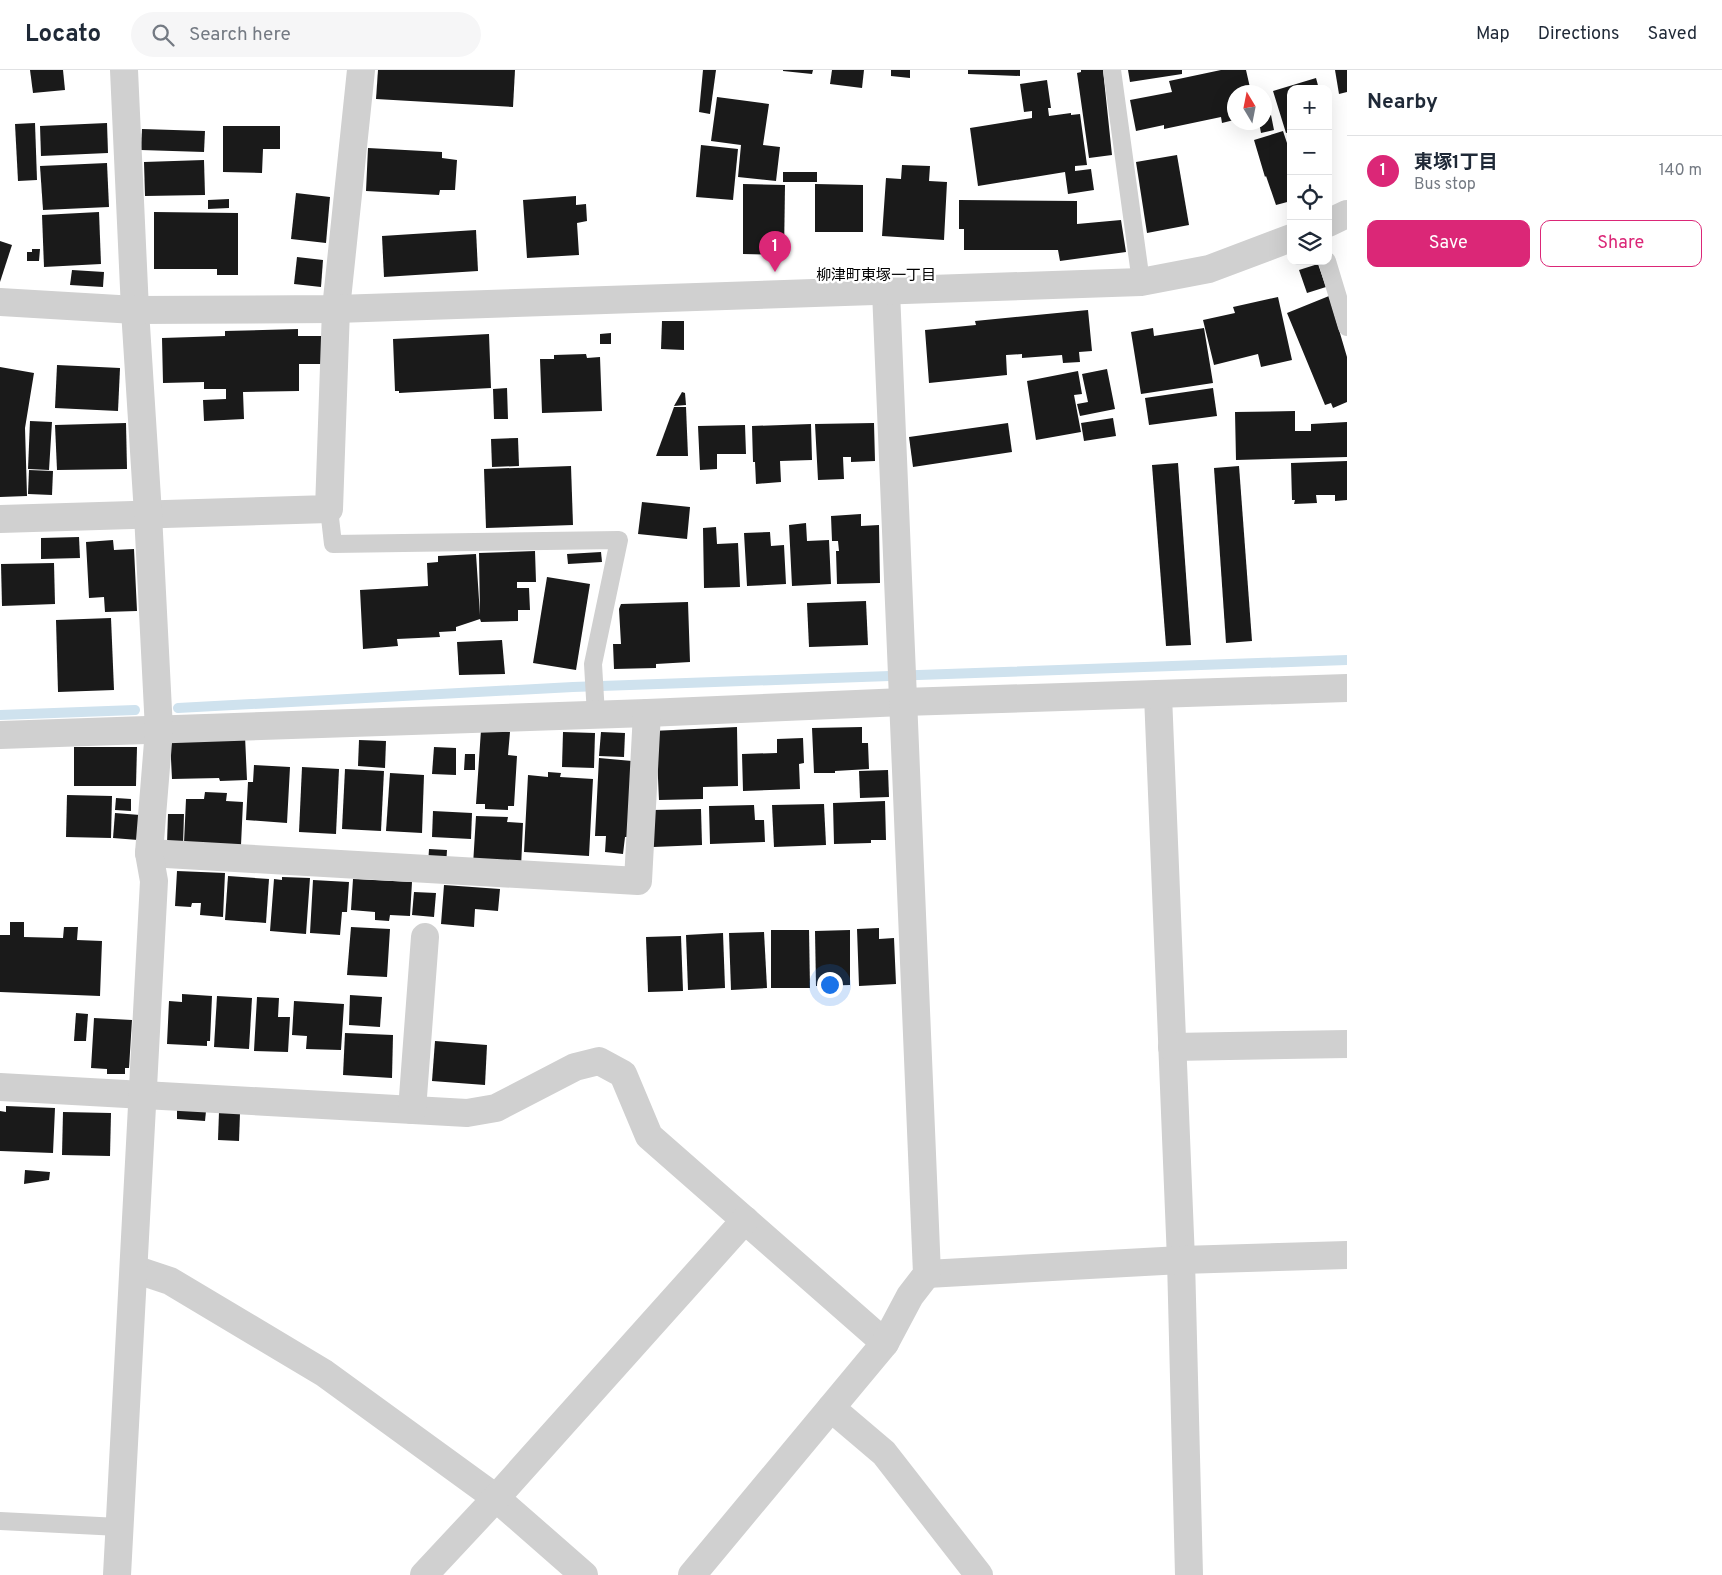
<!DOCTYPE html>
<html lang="en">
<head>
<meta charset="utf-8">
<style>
  :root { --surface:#fff; --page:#f6f6f7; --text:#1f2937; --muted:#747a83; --line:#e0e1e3; --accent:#db2777 }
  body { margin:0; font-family:Overpass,"Noto Sans JP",sans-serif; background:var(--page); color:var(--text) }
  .controls { position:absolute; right:15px; top:15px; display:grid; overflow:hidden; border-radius:10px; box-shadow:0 5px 20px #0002 }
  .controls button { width:45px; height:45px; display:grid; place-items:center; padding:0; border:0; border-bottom:1px solid var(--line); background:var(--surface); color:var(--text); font:25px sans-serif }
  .compass { position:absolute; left:1227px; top:15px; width:45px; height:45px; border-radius:50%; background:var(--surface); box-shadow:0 5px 20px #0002; rotate:350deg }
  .you { position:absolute; left:829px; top:914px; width:18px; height:18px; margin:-12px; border:4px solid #fff; border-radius:50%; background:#1a73e8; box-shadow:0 0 0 8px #1a73e833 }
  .badge { display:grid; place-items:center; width:32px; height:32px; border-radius:50%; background:var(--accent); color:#fff; font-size:16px; font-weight:700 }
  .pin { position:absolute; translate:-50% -41px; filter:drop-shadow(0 1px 2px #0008) }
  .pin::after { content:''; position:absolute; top:26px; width:18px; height:15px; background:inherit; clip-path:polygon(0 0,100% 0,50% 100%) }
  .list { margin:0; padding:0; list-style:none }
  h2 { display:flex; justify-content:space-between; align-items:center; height:65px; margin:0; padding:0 20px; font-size:21px }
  h2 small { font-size:16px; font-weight:400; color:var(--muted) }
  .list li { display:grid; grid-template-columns:32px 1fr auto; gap:15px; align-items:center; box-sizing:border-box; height:70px; padding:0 20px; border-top:1px solid var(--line) }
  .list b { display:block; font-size:19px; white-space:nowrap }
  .list p { margin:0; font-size:16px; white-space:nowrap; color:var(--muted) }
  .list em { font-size:16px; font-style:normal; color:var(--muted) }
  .actions { display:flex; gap:10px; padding:15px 20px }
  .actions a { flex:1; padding:11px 0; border:1px solid var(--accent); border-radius:10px; text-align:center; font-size:18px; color:var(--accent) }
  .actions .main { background:var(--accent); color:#fff }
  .icon { flex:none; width:28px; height:28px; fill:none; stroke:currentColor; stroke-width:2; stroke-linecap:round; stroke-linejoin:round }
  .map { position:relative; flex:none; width:1347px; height:1505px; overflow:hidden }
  header { display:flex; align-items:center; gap:30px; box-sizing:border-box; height:70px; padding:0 25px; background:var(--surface); border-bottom:1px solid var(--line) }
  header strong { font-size:24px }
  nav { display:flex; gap:28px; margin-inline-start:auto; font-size:18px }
  .search { width:350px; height:45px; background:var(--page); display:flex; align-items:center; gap:12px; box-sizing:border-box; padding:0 18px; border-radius:28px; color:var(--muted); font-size:19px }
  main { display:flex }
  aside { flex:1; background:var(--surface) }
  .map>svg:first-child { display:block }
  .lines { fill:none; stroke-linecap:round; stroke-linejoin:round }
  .stream { stroke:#cfe2ee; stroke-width:10 }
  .building { fill:#1a1a1a }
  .service { stroke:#d0d0d0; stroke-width:18 }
  .minor { stroke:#d0d0d0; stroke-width:28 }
  .tertiary { stroke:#d0d0d0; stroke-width:28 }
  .labels { text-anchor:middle; stroke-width:5; stroke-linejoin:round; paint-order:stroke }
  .neighbourhood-label { font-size:15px; fill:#000; stroke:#fff }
</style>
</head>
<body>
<header>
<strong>Locato</strong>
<div class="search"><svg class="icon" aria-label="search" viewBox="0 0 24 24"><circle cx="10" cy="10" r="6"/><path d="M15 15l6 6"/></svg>Search here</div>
<nav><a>Map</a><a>Directions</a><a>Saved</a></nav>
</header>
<main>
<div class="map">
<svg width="1347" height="1505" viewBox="0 0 1347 1505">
  <rect width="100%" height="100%" fill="#fff"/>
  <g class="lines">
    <!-- stream -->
    <g class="stream">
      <path d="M178,638L573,617L1347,590"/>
      <path d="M0,645L135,640"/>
    </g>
  </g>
  <!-- building -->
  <g class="building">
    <path d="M30,0H63L65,20L33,23Z"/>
    <path d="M378,0H515L513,37L376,29Z"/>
    <path d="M703,0H716L710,44L699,42Z"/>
    <path d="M783,0H813L812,4L783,1Z"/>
    <path d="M832,0H864L862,18L830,14Z"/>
    <path d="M891,0H910V8L891,6Z"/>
    <path d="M968,0H1020V6L968,4Z"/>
    <path d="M1081,0H1103L1112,85L1089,88L1077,3L1081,2Z"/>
    <path d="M1128,0H1182V4L1130,12Z"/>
    <path d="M1221,0H1246L1251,22H1234V50L1222,53L1221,47L1164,59V55L1136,61L1130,30L1172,22L1169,11Z"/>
    <path d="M1335,0H1347V22L1339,24Z"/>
    <path d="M1316,8L1319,19H1291V62L1286,63L1273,21Z"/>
    <path d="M1047,10L1051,38H1048L1049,46L1071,43V45L1080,44L1087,95L1075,96V101L1091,99L1094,120L1068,124L1065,102L978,116L970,58L1032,48V41L1024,42L1020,14Z"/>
    <path d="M717,27L769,34L763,75L780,77L776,111L738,107L741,75L711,71Z"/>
    <path d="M1271,45L1274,60L1261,63L1259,52H1264V47Z"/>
    <path d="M35,53L37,110L18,111L15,54Z"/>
    <path d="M107,53L108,83L41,86L40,56Z"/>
    <path d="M223,56H280V79H263L262,103L223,102Z"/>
    <path d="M142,59L205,61L204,82L141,80Z"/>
    <path d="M1283,61L1291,85V131L1276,135L1266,106L1265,107L1254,70Z"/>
    <path d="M701,75L738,79L733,130L696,127Z"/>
    <path d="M368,78L442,82V88L457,90L455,120H440L439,125L366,121Z"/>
    <path d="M1177,85L1189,155L1147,163L1136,92Z"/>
    <path d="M204,90L205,125L145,126L144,92Z"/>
    <path d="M107,93L109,137L43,140L40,96Z"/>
    <path d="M902,95L930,96L929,111L947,112L944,170L882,166L886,108L901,109Z"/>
    <rect x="783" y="102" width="34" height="10"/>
    <path d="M743,114L785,115L784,185L743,184Z"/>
    <path d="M815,114L863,115V162H815Z"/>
    <path d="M296,123L330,127L326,173L291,169Z"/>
    <path d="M576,126V135L586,134L587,151L577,153L579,185L527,188L523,130Z"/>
    <path d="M229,129V138L208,139V130Z"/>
    <path d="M959,130L1077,131V154L1121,150L1126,182L1060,191L1058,180H964V159H959Z"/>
    <path d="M99,142L101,194L44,197L42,145Z"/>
    <path d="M154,142L238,143V205H217V199H154Z"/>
    <path d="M476,160L478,201L384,207L382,166Z"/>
    <path d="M0,171L12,175L0,212Z"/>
    <path d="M32,179H40L39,191H27V182H32Z"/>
    <path d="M297,187L323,190L321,217L294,214Z"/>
    <path d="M1318,194L1326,217L1307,223L1299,200Z"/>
    <path d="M72,200L104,202L103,217L70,215Z"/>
    <path d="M1329,226L1347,287V332L1333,338L1331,333L1325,335L1287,243Z"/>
    <path d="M1278,227L1292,290L1261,297L1258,284L1214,295L1203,250L1235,243L1233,237Z"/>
    <path d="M1088,240L1092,281L1079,282L1080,292L1063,293L1062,285L1022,288V284L1006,285L1007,305L929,313L925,260L976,255L975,251Z"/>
    <path d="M662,251H684V280L661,279Z"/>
    <path d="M1153,258L1154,266L1204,258L1213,313L1141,324L1131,262Z"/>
    <path d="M298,259V266H323V294H299V321L243,322L244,349L204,351L203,330L226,329V319H204V312L163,313L162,268L225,266V261Z"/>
    <path d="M611,263V274H600V264Z"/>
    <path d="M489,264L491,318L399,323V321H395L393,269Z"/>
    <path d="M586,284L587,288L600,287L602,341L542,343L540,289H554V285Z"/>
    <path d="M57,295L120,298L118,341L55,338Z"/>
    <path d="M0,297L34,303L25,358L27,426L0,427Z"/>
    <path d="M1107,299L1115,339L1080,346L1077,334L1088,332L1082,304Z"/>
    <path d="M1078,301L1082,324L1074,325L1081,362L1036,370L1027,311Z"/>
    <path d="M507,318L508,349H494L493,319Z"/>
    <path d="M1213,318L1217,346L1149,355L1145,328Z"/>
    <path d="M682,322L685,323L686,335L674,336Z"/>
    <path d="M674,337H686L688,386H656Z"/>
    <path d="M1295,341V361H1311V354L1347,352V387L1236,390L1235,342Z"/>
    <path d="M1113,348L1116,366L1084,371L1081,353Z"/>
    <path d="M30,351L52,352L49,400L28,399Z"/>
    <path d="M126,353L127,399L57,400L55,355Z"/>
    <path d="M874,353L875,391L851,392V387H843L844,409L818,410L815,354Z"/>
    <path d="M1008,353L1012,382L913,397L909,367Z"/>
    <path d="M811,354L812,390L780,391L781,412L756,414L755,392H753L752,356Z"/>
    <path d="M745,355L746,384H717V399L700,400L698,356Z"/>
    <path d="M518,368L519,396L492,397L491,369Z"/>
    <path d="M1347,391V430L1335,431V425H1316L1317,433L1294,434L1295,430H1292L1291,393Z"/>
    <path d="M1178,393L1191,575L1166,576L1152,395Z"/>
    <path d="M571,396L573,455L486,458L484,399Z"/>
    <path d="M1239,396L1252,571L1226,573L1214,398Z"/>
    <path d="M29,400L53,401L52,425L28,424Z"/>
    <path d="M642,432L690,437L687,469L638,464Z"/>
    <path d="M861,444V456L879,455L880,513L837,514L836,481H839L838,471H832L831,446Z"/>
    <path d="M806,453L807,471L829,470L831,514L792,516L789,455Z"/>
    <path d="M716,457L717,474L738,473L740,517L704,518L703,458Z"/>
    <path d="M770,462L771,476L784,475L786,514L747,516L744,463Z"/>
    <path d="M79,467L80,488L41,489V468Z"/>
    <path d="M113,470L114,480L134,479L137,541L105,542L104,527L89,528L86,472Z"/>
    <path d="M535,481L536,512H517V518H529L530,540H518V551L481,552L480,549L456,557V561L439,562L440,567L397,569L398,576L363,579L360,520L428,516L427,493L438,492V486L476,484L480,545L479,483Z"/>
    <path d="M601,482L602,492L568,494L567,484Z"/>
    <path d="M54,493L55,534L2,536L1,494Z"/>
    <path d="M547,507L590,514L576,600L533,593Z"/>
    <path d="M866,531L868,575L809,577L807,533Z"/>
    <path d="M688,532L690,592L656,594V598L614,599L613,574H621L619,539L621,534Z"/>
    <path d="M111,548L114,620L58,622L56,550Z"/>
    <path d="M502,570L505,604L459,605L457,572Z"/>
    <path d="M737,657L738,716L703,717V729L659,730L657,686L652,661Z"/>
    <path d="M862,657V673H868L869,699L835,701V703H814L812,658Z"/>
    <path d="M481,660L510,662L508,685L517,686L514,736H508V740L485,739V734H476Z"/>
    <path d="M563,662L595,663L594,698L562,697Z"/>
    <path d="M601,662L625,663L624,687L599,686Z"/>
    <path d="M245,666L247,710L220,711L219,708L172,709L170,669Z"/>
    <path d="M803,668L804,693L799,694L800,719L743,721L742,684L777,683V669Z"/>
    <path d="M359,670L386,671L385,698L358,696Z"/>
    <path d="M74,677H137L136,716H74Z"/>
    <path d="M434,677L456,678V705L432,704Z"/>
    <path d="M465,684H475V700H464Z"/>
    <path d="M599,688L632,691L627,767H625L623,784L605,782L606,766H595Z"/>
    <path d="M254,695L290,697L287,753L246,750L248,712H253Z"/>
    <path d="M302,697L339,699L336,764L299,762Z"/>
    <path d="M345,699L384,701L381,761L342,759Z"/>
    <path d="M888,700L889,727L860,728L859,701Z"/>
    <path d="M548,702L561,703L560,707L593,709L589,786L524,782L528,705L548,707Z"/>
    <path d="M390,703L424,705L422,763L386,761Z"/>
    <path d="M205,722L227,723L226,731L243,732L241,775L184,773L186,729H204Z"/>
    <path d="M67,725L112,726L111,768L66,767Z"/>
    <path d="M116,728L131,729V741L115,740Z"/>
    <path d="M885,731L886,770H871V773L834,774L833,733Z"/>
    <path d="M824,734L826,775L774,777L772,735Z"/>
    <path d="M754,735L755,750H764L765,772L710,774L709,736Z"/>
    <path d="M701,739L702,775L653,777L652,740Z"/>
    <path d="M433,741L472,743L471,769L432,767Z"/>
    <path d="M115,743L140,745L138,770L113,768Z"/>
    <path d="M168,744H184L183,775L167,774Z"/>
    <path d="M476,746L508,747L507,752L523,753L521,798L473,795Z"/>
    <path d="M429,779L447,780L446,796L428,795Z"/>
    <path d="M177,801L225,803L223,847L200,845L201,833H192L191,837L175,836Z"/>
    <path d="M228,806L269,809L266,853L225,850Z"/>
    <path d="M282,807L310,808L306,864L270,861L274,809L282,810Z"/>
    <path d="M353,809L412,812L410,846L390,845L389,851L375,850V842L351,840Z"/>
    <path d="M313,810L349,812L347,842H342L340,865L310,863Z"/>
    <path d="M444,815L500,819L498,841L475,839L474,857L441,854Z"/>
    <path d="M414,822L436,823L434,847L412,845Z"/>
    <path d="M10,852H24V867L63,868L64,857H78L77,870L102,871L100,926L0,922V865H10Z"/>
    <path d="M351,857L390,859L387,907L347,905Z"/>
    <path d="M879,858V869L894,868L896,914L859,916L857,859Z"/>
    <path d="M771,860H809L810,918H771Z"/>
    <path d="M850,860V915L816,916L815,861Z"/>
    <path d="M764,862L767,918L731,920L729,863Z"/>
    <path d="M723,863L725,918L688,920L686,865Z"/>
    <path d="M681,866L683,921L648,922L646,867Z"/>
    <path d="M182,924L212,926L210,971H207V976L167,974L169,931L182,932Z"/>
    <path d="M350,925L382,927L380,957L349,955Z"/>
    <path d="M217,926L252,928L249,979L214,977Z"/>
    <path d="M257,927L279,928L278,947H290L288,982L254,981Z"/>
    <path d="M294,931L344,934L341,980L306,979L307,966L292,965Z"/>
    <path d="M76,943L88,944L86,971H74Z"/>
    <path d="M94,948L132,950L129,998H125V1004H107V999L91,998Z"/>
    <path d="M345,963L393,965L392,1008L343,1005Z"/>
    <path d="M435,971L487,975L485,1015L432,1011Z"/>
    <path d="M6,1036L55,1038L53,1083L0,1081V1041L6,1042Z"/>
    <path d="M177,1040L206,1041L205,1051L177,1049Z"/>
    <path d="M63,1042L111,1043L110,1086L62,1085Z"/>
    <path d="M219,1042L240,1043L239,1071L218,1070Z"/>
    <path d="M25,1100L50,1102L49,1110L24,1114Z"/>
  </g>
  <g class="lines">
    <!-- service -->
    <g class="service">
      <path d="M1112,0L1141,212"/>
      <path d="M1327,191L1347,257"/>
      <path d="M329,439L333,474L619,470L593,594L596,645"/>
      <path d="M0,1451L119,1457"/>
    </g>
    <!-- minor -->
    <g class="minor">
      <path d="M0,449L329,439L336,239L361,0"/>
      <path d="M1158,625L1181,1190L1189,1505"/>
      <path d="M0,665L647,643L903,632L1347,618"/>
      <path d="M149,783L638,811L647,643"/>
      <path d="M1172,977L1347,974"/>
      <path d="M0,1017L467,1043L496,1038L575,997L599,991L623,1004L649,1066L885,1273"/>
      <path d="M412,1040L425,867"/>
      <path d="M134,1199L170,1211L324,1303L496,1428L584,1505"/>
      <path d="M927,1204L1181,1190L1347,1185"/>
      <path d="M831,1338L884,1383L979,1505"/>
      <path d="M117,1505L154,811L149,783L159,660L148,444L135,240L124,0"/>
      <path d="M424,1505L496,1428L745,1150"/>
      <path d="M692,1505L885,1273L910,1226L927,1204L886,221"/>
    </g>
    <!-- tertiary -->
    <g class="tertiary">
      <path d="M1328,153L1347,144"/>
      <path d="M0,232L135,240L336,239L1141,212L1209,199L1291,168"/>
    </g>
  </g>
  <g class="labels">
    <!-- neighbourhood labels -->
    <g class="neighbourhood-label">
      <text x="876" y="210">柳津町東塚一丁目</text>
    </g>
  </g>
</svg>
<div class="controls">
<button>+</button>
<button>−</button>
<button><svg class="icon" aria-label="locate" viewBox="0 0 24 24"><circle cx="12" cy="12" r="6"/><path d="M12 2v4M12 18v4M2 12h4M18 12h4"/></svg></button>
<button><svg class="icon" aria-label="layers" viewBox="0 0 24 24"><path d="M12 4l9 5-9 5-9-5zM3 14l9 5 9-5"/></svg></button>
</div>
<svg class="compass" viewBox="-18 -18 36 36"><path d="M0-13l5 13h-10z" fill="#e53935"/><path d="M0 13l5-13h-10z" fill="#747a83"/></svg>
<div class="you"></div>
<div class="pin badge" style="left:775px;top:202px">1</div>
</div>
<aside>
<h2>Nearby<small></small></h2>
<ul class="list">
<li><span class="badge">1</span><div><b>東塚1丁目</b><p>Bus stop</p></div><em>140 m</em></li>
</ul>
<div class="actions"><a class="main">Save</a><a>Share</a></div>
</aside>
</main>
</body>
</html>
